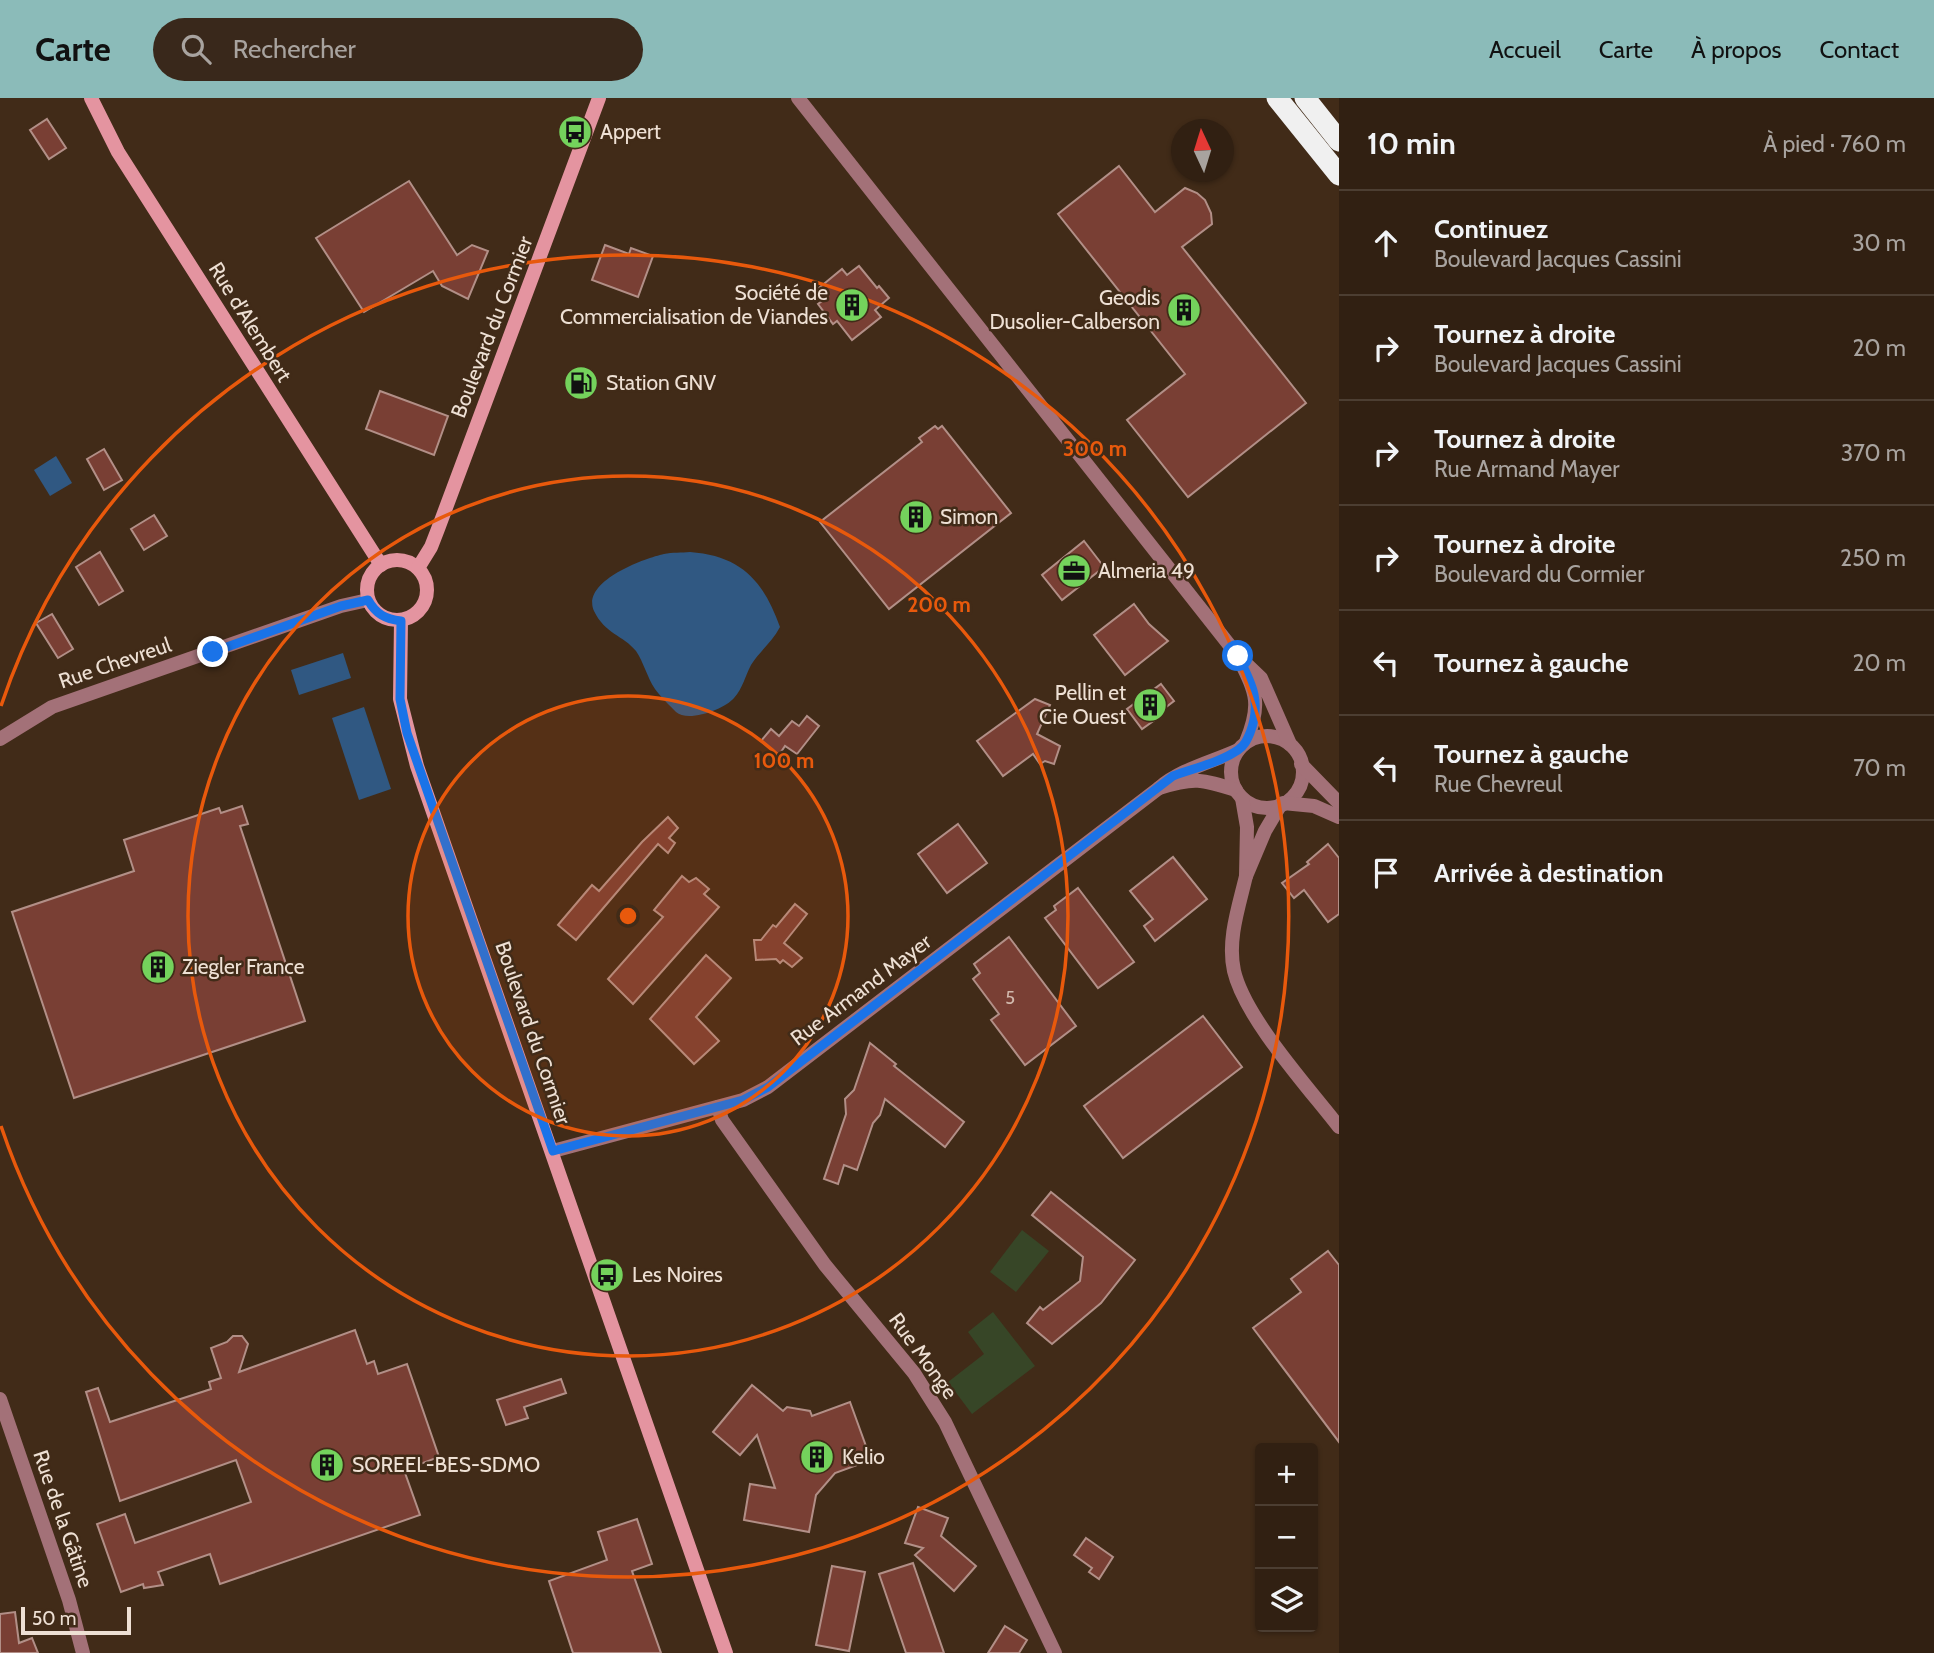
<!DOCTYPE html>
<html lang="fr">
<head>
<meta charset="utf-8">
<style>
  :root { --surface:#312012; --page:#39281b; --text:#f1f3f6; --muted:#a8a39f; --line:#4c3e32; --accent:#8bbbb9 }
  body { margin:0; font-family:Cabin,sans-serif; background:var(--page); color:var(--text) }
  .controls { position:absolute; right:21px; bottom:21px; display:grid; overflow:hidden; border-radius:7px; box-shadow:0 2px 5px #0004 }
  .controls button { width:63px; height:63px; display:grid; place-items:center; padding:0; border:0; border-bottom:2px solid var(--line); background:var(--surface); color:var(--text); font:35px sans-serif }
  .compass { position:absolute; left:1171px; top:21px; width:63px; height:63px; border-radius:50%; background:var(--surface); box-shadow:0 2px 5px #0004; rotate:356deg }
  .scale { position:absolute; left:21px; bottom:18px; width:110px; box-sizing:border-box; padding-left:7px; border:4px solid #eee0d4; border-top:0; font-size:19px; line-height:24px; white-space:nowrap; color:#eee0d4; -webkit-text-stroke:5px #412b18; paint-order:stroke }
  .stop { position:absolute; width:21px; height:21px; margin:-16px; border:5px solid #1a73e8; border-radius:50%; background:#fff }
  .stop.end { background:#1a73e8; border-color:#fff; box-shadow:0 2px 7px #0008 }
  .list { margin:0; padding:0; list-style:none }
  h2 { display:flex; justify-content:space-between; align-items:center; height:91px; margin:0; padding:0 28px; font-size:30px }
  h2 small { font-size:23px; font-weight:400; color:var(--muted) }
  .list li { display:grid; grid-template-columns:46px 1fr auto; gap:21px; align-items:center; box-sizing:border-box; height:105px; padding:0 28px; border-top:2px solid var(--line) }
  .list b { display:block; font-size:26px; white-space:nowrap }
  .list p { margin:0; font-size:23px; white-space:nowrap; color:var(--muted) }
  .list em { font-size:23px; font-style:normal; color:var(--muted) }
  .icon { flex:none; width:38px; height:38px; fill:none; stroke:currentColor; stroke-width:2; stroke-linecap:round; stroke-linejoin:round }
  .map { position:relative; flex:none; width:1339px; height:1555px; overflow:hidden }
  header { display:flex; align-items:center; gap:42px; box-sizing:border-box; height:98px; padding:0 35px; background:var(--accent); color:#111 }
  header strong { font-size:33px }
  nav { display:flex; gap:38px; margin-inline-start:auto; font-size:24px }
  .search { width:490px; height:63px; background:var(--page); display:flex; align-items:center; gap:18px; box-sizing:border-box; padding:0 24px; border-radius:38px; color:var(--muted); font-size:26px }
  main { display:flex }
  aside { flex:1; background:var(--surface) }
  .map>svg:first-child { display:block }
  .green { fill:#374627 }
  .water { fill:#305882 }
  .building { fill:#793f34; stroke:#b28f87; stroke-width:2 }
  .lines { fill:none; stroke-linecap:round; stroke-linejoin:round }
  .street { stroke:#a37178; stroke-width:14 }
  .secondary { stroke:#e494a0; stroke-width:14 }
  .highway { stroke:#f0f0f0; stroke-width:21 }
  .route { stroke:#1a73e8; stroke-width:9 }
  .ring { fill:none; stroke:#e8590c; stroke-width:3.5 }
  .labels { text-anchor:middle; stroke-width:5; stroke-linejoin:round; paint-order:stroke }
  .number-label { font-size:18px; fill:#d1b8ac }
  .poi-label { font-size:21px; fill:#eee0d4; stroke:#412b18; text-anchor:start }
  .street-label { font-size:21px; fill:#eee0d4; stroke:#412b18 }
  .centre { fill:#e8590c; stroke:#412b18; stroke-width:3.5 }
  .ring-label { font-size:21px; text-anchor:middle; font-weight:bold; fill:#e8590c; stroke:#412b18; stroke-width:5; stroke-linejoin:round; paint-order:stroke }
</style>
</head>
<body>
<header>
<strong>Carte</strong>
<div class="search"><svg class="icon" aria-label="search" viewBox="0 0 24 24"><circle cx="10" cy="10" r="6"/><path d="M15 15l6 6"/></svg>Rechercher</div>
<nav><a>Accueil</a><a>Carte</a><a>À propos</a><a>Contact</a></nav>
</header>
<main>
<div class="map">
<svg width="1339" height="1555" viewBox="0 0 1339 1555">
  <rect width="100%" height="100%" fill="#412b18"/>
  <!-- green -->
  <g class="green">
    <path d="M1022,1132L1049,1153L1016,1194L990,1174Z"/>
    <path d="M993,1214L1035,1268L972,1316L948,1284L984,1256L968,1234Z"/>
  </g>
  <!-- water -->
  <g class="water">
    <path d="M56,358L72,385L50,398L34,372Z"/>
    <path d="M690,454C741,458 763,482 780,529C772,544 760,553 751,567C745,578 743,590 734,600C725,611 688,625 676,614C670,608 660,598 655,591C647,579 644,565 636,553C623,537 605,536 594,513C581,484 642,461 664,456C672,454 682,455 690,454Z"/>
    <path d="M343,555L351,580L299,597L291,572Z"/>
    <path d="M364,609L391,691L359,702L332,620Z"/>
  </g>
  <!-- building -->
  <g class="building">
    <path d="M47,21L66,50L49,61L30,32Z"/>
    <path d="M1119,68L1155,114L1185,90L1197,95L1205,102L1211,115L1212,126L1182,149L1306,305L1188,399L1127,322L1185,276L1058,116Z"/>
    <path d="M409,83L457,157L472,147L488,153L468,201L442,188L433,173L364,214L316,140Z"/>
    <path d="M605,147L629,156L631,150L653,158L638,199L592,182Z"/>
    <path d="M859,168L877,190L879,188L889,200L875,212L881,219L852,242L837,223L833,226L818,206L822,203L814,194L842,171L847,177Z"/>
    <path d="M380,293L448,318L434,357L366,331Z"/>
    <path d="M935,328L938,331L942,328L1011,415L889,511L820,424L922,344L919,340Z"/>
    <path d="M104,351L122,382L104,392L87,361Z"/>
    <path d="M154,417L167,438L144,452L131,431Z"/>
    <path d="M1084,443L1104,469L1062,502L1042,477Z"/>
    <path d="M100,454L123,493L99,507L76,469Z"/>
    <path d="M1134,506L1149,526L1168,543L1125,577L1094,537Z"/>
    <path d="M52,516L73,551L58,560L36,525Z"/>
    <path d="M1161,586L1174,603L1157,616L1159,619L1142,631L1127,611Z"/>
    <path d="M1035,601L1050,607L1037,636L1060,648L1054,666L1045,663L1040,666L1033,656L1003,678L977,643Z"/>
    <path d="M807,618L819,628L797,656L785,648L779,657L761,643L771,631L779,638L792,623L799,628Z"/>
    <path d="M242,708L248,726L240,728L305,923L74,1000L12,814L134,773L124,742L219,710L221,715Z"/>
    <path d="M668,719L678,730L669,740L675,745L668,755L658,746L576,842L558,827L592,787L599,793L642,744Z"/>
    <path d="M958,726L987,765L947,795L918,756Z"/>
    <path d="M1328,746L1339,760V816L1328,824L1304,792L1294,800L1282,785L1309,766L1307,764Z"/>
    <path d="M1173,759L1207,801L1155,843L1144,828L1153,821L1130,793Z"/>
    <path d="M682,778L689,784L696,780L709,791L704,796L719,809L633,906L608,881L663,819L654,812Z"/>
    <path d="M1078,790L1134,864L1098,890L1045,820L1056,812L1054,808Z"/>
    <path d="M795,806L807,816L784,845L802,860L792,869L783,862L780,865L776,861L756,862L754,842H761L773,827L776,829Z"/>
    <path d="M1009,839L1076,928L1025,967L991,922L999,916L973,881L980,875L974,866Z"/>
    <path d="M706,857L731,880L696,919L719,943L694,966L650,921Z"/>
    <path d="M1203,918L1242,969L1123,1060L1084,1008Z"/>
    <path d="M870,945L896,966L894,968L964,1024L945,1049L885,1001L880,1017L873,1025L857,1072L844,1067L838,1086L824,1081L846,1016L845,1001L854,992Z"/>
    <path d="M1051,1094L1135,1162L1101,1205L1052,1246L1027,1225L1040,1209L1043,1212L1080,1183L1083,1159L1032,1117Z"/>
    <path d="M1328,1153L1339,1167V1344L1253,1230L1301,1194L1291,1181Z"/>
    <path d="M355,1232L367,1266L374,1263L378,1276L407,1266L439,1359L404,1372L420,1417L220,1486L210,1456L158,1474L163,1487L144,1490L143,1486L121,1494L97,1426L125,1416L135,1445L251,1404L236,1362L120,1403L86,1294L98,1290L110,1324L211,1291L209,1284L221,1280L211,1250L227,1244L233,1238H242L248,1246L239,1274Z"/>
    <path d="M561,1281L566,1295L524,1309L528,1320L506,1327L497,1302Z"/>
    <path d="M752,1287L783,1313L787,1309L810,1313L812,1318L850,1304L871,1362L835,1375L816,1397L809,1434L744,1422L750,1386L775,1390L757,1337L740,1357L713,1334Z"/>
    <path d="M918,1409L948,1420L941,1438L976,1468L954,1493L915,1457L923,1450L905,1445Z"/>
    <path d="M637,1421L652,1466L632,1473L661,1555H573L549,1483L607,1462L598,1434Z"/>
    <path d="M1086,1440L1113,1459L1099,1481L1089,1474L1092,1470L1074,1457Z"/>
    <path d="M913,1465L944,1555H906L879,1476Z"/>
    <path d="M832,1468L865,1474L849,1553L816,1547Z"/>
    <path d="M15,1514L19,1545L32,1540L38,1555H0V1516Z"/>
    <path d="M1005,1528L1027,1542L1019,1555H988Z"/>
  </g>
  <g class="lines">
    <!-- street -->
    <g class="street">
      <path d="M798,0L1238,558"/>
      <circle cx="1267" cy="674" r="36"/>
      <path d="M0,641L52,609L341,508L368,502"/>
      <path d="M1246,644C1262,605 1256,595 1238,558L1261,580L1290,646"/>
      <path d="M1301,666L1339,705"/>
      <path d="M1236,692C1201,681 1194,679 1159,690C1181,671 1212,664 1238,652"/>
      <path d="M1242,700L1247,729L1246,778L1265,733L1281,706"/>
      <path d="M1283,705L1314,708L1339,719"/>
      <path d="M1246,778C1239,808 1227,842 1234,873C1245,920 1308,989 1339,1029"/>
      <path d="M718,1009L722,1022L825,1167L914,1275L945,1324L1055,1555"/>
      <path d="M553,1053L743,1002L768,989L1159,690"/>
      <path d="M0,1301L69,1502L83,1555"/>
    </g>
    <!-- secondary -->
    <g class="secondary">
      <path d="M91,0L118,54L381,467"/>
      <circle cx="397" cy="492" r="30"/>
      <path d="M418,470L431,449L438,431L599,0"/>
      <path d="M401,522L400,601L417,668L726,1555"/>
    </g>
    <!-- highway -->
    <g class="highway">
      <path d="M1277,0L1339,77"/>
      <path d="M1305,0L1339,43"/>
    </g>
  </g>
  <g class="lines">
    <!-- route -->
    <path class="route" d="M213,554L341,508L368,502C376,516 385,521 401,523L400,601L407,635L553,1053L743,1002L768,989L1173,678C1194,670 1219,665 1238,652C1245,647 1247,642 1250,635C1262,604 1252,586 1238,558"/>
  </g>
  <!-- distance rings -->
  <circle cx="628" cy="818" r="220" fill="#e8590c" fill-opacity=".12"/>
  <g class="ring">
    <circle cx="628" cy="818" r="220"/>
    <circle cx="628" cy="818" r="440"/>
    <path d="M1 608A661 661 0 1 1 1 1028"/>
  </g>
  <!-- icons -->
  <defs>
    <g id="bus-disc" transform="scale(1.75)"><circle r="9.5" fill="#74d25c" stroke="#412b18"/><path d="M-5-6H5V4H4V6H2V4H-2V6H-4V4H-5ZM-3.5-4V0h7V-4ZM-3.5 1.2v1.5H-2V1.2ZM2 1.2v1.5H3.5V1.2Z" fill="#111"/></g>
    <g id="building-disc" transform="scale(1.75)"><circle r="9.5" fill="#74d25c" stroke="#412b18"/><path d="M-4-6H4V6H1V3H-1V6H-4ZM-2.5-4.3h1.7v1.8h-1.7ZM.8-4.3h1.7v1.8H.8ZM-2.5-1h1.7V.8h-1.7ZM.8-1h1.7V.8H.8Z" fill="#111"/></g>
    <g id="fuel-disc" transform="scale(1.75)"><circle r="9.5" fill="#74d25c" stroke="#412b18"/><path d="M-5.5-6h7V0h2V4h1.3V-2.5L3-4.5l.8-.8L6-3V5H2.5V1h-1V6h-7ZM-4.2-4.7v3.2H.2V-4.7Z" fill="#111"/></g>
    <g id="office-disc" transform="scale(1.75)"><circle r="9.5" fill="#74d25c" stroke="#412b18"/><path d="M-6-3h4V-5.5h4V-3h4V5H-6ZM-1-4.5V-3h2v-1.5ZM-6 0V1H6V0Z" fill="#111"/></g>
  </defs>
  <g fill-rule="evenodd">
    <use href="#bus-disc" x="575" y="34"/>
    <use href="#building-disc" x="852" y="207"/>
    <use href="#building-disc" x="1184" y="212"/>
    <use href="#fuel-disc" x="581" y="285"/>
    <use href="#building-disc" x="916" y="419"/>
    <use href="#office-disc" x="1074" y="473"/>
    <use href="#building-disc" x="1150" y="607"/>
    <use href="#building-disc" x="158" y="869"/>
    <use href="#bus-disc" x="607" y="1177"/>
    <use href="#building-disc" x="817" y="1359"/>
    <use href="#building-disc" x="327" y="1367"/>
  </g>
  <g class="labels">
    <!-- number labels -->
    <g class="number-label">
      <text x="1010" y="906">5</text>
    </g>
    <!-- poi labels -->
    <g class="poi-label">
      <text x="600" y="41">Appert</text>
      <text x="828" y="202" text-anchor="end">Société de<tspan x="828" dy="24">Commercialisation de Viandes</tspan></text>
      <text x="1160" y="207" text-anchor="end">Geodis<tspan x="1160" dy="24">Dusolier-Calberson</tspan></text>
      <text x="606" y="292">Station GNV</text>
      <text x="940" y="426">Simon</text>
      <text x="1098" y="480">Almeria 49</text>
      <text x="1126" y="602" text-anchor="end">Pellin et<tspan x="1126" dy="24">Cie Ouest</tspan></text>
      <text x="182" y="876">Ziegler France</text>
      <text x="632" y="1184">Les Noires</text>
      <text x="842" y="1366">Kelio</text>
      <text x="352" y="1374">SOREEL-BES-SDMO</text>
    </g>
    <!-- street labels -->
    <g class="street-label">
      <text transform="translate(250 224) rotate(58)" y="7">Rue d’Alembert</text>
      <text transform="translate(492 229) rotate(-69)" y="7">Boulevard du Cormier</text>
      <text transform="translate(115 565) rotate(-19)" y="7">Rue Chevreul</text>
      <text transform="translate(861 892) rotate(-37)" y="7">Rue Armand Mayer</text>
      <text transform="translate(533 935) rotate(71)" y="7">Boulevard du Cormier</text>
      <text transform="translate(923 1258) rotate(54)" y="7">Rue Monge</text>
      <text transform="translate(63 1421) rotate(71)" y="7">Rue de la Gâtine</text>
    </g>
  </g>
  <circle cx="628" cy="818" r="10" class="centre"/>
  <g class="ring-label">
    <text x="1095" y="358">300 m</text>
    <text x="939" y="514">200 m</text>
    <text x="784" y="670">100 m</text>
  </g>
</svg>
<div class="controls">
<button>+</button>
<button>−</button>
<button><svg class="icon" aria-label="layers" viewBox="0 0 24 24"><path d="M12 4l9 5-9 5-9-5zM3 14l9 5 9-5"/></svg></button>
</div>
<svg class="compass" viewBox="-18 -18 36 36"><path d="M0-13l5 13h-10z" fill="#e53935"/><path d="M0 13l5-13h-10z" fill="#a8a39f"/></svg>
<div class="scale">50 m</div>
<div class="stop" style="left:1238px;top:558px"></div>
<div class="stop end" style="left:213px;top:554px"></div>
</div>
<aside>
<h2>10 min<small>À pied · 760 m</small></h2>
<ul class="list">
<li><svg class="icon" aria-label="ahead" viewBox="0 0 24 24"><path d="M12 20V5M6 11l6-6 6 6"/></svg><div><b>Continuez</b><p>Boulevard Jacques Cassini</p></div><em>30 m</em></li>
<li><svg class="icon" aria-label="right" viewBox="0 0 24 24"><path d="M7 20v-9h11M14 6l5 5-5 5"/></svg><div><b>Tournez à droite</b><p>Boulevard Jacques Cassini</p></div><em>20 m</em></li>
<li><svg class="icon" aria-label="right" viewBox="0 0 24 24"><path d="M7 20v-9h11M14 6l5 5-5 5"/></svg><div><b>Tournez à droite</b><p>Rue Armand Mayer</p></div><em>370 m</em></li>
<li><svg class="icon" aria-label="right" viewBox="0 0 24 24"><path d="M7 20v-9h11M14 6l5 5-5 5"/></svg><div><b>Tournez à droite</b><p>Boulevard du Cormier</p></div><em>250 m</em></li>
<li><svg class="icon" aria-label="left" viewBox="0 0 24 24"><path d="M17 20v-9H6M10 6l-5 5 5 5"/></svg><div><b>Tournez à gauche</b></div><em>20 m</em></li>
<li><svg class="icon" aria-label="left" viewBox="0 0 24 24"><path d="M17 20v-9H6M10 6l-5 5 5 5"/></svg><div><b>Tournez à gauche</b><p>Rue Chevreul</p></div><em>70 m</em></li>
<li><svg class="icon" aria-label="arrive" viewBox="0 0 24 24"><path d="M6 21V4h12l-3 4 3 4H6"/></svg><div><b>Arrivée à destination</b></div></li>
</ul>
</aside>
</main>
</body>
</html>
